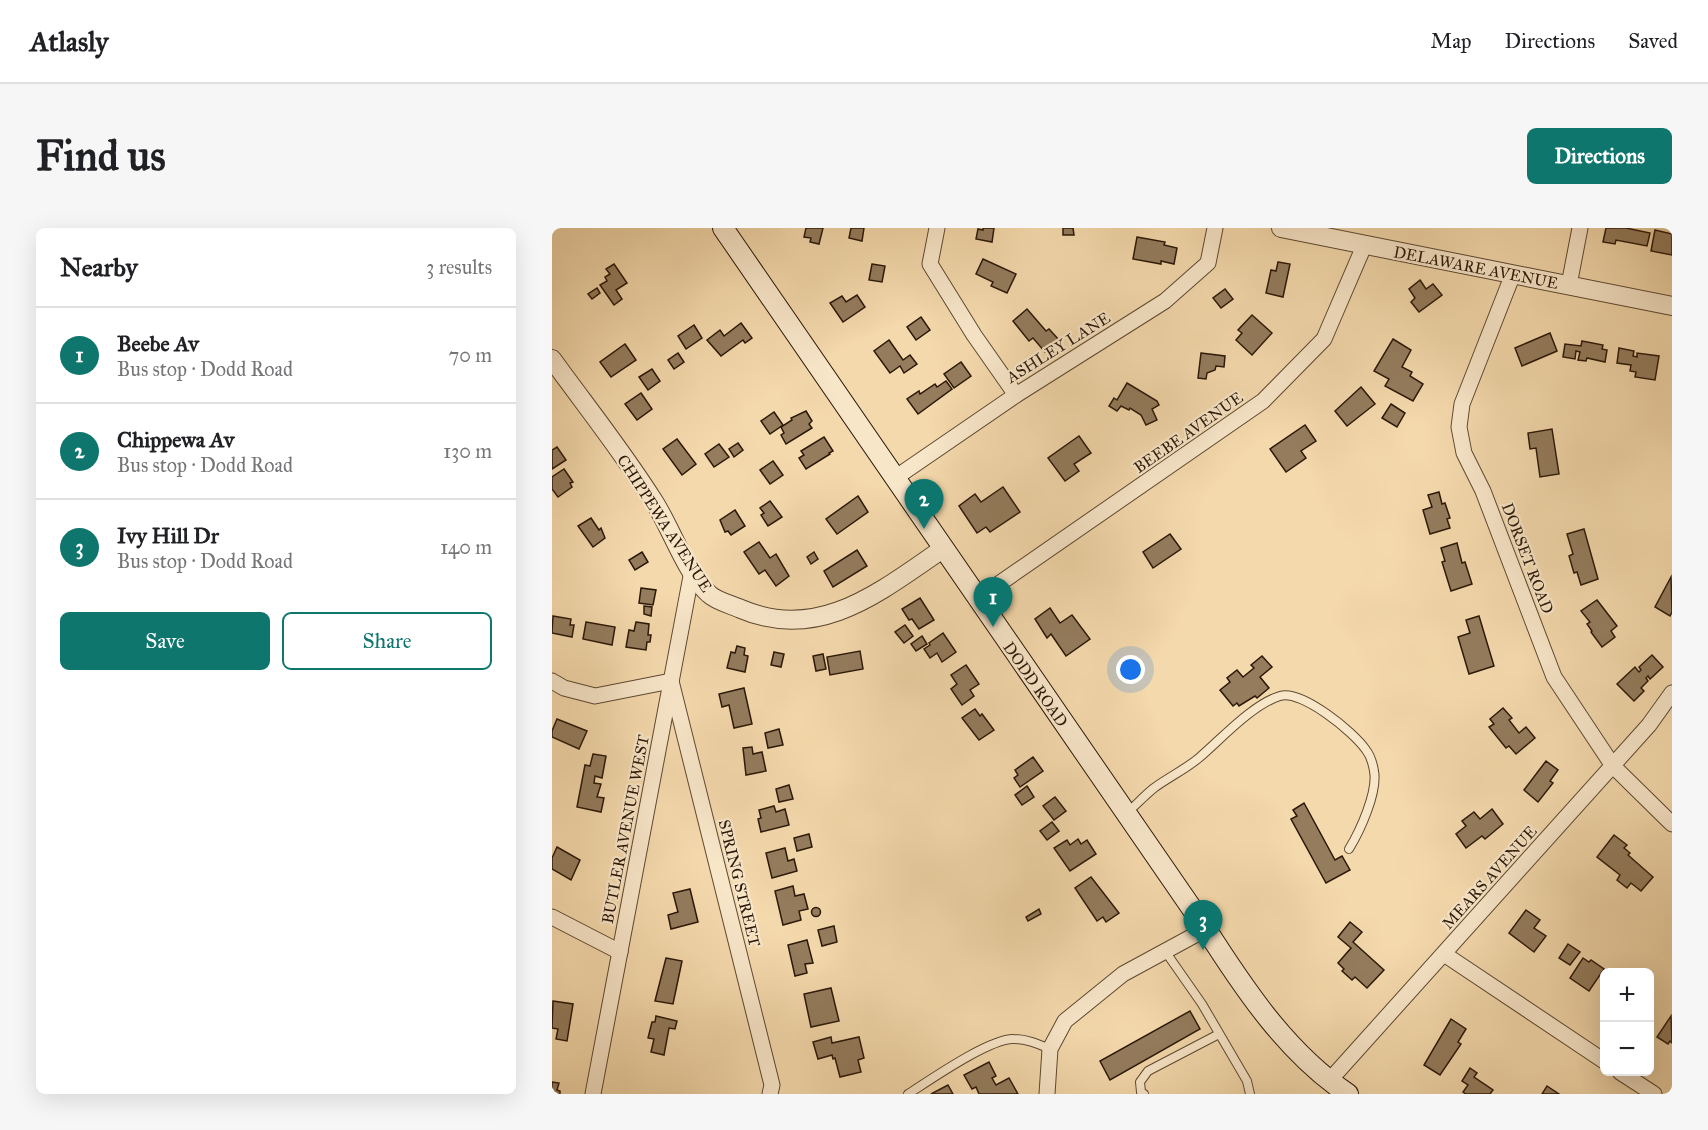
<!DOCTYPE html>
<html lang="en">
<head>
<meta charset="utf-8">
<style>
  :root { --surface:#fff; --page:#f6f6f6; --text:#202124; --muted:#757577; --line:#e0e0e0; --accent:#0f766e }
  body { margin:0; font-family:"IM FELL Great Primer",serif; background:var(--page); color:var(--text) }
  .controls { position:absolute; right:18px; bottom:18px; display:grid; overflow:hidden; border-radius:9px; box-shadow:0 6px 24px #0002 }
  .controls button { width:54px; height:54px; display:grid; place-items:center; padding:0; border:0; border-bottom:2px solid var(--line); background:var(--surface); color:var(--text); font:30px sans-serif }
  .you { position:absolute; left:579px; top:442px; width:21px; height:21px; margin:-15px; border:4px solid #fff; border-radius:50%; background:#1a73e8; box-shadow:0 0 0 9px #1a73e833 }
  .badge { display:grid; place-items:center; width:39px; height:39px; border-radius:50%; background:var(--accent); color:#fff; font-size:20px; font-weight:700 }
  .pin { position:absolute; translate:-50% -50px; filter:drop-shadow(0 2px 3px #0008) }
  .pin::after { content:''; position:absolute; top:32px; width:21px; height:18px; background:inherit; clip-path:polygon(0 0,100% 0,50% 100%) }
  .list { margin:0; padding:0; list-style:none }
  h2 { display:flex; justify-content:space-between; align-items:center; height:78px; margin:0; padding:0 24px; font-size:26px }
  h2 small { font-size:20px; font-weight:400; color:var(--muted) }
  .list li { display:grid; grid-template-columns:39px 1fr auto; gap:18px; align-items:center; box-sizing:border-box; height:96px; padding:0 24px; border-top:2px solid var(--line) }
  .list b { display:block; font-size:22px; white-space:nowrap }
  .list p { margin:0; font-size:20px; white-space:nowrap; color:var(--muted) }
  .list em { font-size:20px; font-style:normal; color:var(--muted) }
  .actions { display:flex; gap:12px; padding:18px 24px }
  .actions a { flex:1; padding:14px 0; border:2px solid var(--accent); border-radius:9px; text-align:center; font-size:21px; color:var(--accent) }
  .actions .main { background:var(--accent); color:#fff }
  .map { position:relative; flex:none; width:1120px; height:866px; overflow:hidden; border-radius:9px }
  header { display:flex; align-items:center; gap:36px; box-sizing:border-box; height:84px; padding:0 30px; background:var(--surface); border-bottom:2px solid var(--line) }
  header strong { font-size:28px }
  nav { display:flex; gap:33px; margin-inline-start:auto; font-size:21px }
  .intro { display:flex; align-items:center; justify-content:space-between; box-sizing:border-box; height:144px; padding:0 36px }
  h1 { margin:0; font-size:42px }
  .button { padding:15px 27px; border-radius:9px; background:var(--accent); color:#fff; font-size:21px; font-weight:700 }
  main { display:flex; gap:36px; padding:0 36px }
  aside { flex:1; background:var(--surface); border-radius:9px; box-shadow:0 6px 24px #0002 }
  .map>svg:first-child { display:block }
  .building { fill:#947c5d; stroke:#2b1808; stroke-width:1.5 }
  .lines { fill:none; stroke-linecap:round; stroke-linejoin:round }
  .service-casing { stroke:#5d4831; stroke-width:10 }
  .minor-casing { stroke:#5d4831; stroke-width:17 }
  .tertiary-casing { stroke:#5d4831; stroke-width:20 }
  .secondary-casing { stroke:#2b1808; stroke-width:22 }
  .service { stroke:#f8e6c9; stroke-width:8 }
  .minor { stroke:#f8e6c9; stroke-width:15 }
  .tertiary { stroke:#f8e6c9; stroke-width:18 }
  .secondary { stroke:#f8e6c9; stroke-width:20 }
  .labels { text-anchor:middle; stroke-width:4.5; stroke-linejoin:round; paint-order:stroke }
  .street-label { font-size:16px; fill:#2b1808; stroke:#f8e6c9 }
</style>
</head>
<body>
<header>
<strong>Atlasly</strong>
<nav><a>Map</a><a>Directions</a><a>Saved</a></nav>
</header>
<div class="intro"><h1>Find us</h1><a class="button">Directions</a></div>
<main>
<aside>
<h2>Nearby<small>3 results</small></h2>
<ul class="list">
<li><span class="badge">1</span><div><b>Beebe Av</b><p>Bus stop · Dodd Road</p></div><em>70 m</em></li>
<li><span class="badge">2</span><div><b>Chippewa Av</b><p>Bus stop · Dodd Road</p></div><em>130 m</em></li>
<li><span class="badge">3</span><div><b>Ivy Hill Dr</b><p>Bus stop · Dodd Road</p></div><em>140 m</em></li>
</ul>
<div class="actions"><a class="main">Save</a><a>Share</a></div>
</aside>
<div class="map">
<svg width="1120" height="866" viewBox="0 0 1120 866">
  <rect width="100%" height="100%" fill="#f4d9ac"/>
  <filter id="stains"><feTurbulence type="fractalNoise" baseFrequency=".00333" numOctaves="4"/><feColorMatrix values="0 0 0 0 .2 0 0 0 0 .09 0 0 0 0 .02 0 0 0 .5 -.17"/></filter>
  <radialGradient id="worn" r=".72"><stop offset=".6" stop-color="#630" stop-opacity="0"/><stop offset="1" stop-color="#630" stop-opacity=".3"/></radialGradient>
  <!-- building -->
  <g class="building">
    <path d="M254,0H271L267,16L258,14L259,10L252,9Z"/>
    <path d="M299,0H312L310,13L297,10Z"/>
    <path d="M431,0H442L440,14L424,11L426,1L431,2Z"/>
    <path d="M511,0H521L522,7H511Z"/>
    <path d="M1054,0H1074L1098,5L1095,18L1064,12L1063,16L1051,14Z"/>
    <path d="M1103,2L1120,6V27L1099,23Z"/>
    <path d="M585,9L613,14L612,17L625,20L622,36L609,33V36L581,31Z"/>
    <path d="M431,31L464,46L455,65L439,58L441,54L424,46Z"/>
    <path d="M726,34L738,36L731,69L714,65L719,42L724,43Z"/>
    <path d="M62,36L75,55L64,62L70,71L62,77L48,57L55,53L53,49L58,46L54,41Z"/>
    <path d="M320,36L333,38L330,54L317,52Z"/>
    <path d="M868,52L874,61L881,56L890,67L867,84L859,74L863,70L857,61Z"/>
    <path d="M45,60L48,65L40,71L36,66Z"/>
    <path d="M673,61L681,71L669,80L661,70Z"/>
    <path d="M305,67L313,79L291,94L278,75L290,68L294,74Z"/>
    <path d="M475,81L494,103L497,101L507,112L493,124L481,110L477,113L461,93Z"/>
    <path d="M700,87L720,105L700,127L684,112L690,105L686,102Z"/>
    <path d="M369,89L378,102L364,112L355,99Z"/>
    <path d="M189,95L200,110L193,115L191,112L169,128L155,112L168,102L172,108Z"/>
    <path d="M142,97L150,110L134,121L126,108Z"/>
    <path d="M998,105L1005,123L970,138L963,120Z"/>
    <path d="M841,111L859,122L850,139L860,144L858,148L871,156L861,173L833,158L837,151L822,143Z"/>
    <path d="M337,112L351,132L358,127L365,136L352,145L348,138L338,145L322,123Z"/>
    <path d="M1030,113L1051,117L1050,121L1055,122L1053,134L1035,130L1034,133L1026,132L1028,124L1024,123L1023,131L1011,129L1013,116L1029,118Z"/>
    <path d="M73,116L84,132L59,149L48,134Z"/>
    <path d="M1067,120L1082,123L1081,128L1085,129V125L1107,128L1103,152L1083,149L1084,144L1078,143L1079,137L1065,135Z"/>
    <path d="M126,125L132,134L122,141L116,132Z"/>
    <path d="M649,125L673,128L672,139L664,138L663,142L655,145L654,151L646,150Z"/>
    <path d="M409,134L419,148L402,160L392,146Z"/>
    <path d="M100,141L108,153L96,162L87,149Z"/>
    <path d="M394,153L400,161L366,186L355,171L367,163L368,166L383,156L385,159Z"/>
    <path d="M575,155L605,173L607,177L600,181L605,192L594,197L589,187L578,180L577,182L569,178L565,183L557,178L562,170L565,172Z"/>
    <path d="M809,159L823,176L795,198L783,183Z"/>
    <path d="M89,165L100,181L85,192L73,176Z"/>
    <path d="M839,176L853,185L845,199L830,190Z"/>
    <path d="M254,183L260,193L257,196L260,200L234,216L229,207L232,205L229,199L240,192L239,190Z"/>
    <path d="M222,184L231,197L218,206L209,193Z"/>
    <path d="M753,197L764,213L749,223L754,230L734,244L718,221Z"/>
    <path d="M1000,201L1007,246L988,249L984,220L978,221L976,205Z"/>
    <path d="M527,208L539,225L522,236L527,243L513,253L496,230Z"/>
    <path d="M272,209L281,223L277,225L278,226L254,241L247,230L252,227L249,223Z"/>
    <path d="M125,211L144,236L130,247L111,221Z"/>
    <path d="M186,215L191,222L182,229L177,221Z"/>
    <path d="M167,216L177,229L162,239L153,226Z"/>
    <path d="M5,219L14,232L0,241V222Z"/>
    <path d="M221,233L231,247L218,256L208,242Z"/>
    <path d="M12,241L21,254L18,255L20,259L6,269L0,261V249Z"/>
    <path d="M451,259L468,284L438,304L434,299L425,305L407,278L423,266L429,274Z"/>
    <path d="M887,264L890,276L893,275L898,290L895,291L898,300L878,306L871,282L880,279L876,267Z"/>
    <path d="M306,268L316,284L285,306L274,291Z"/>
    <path d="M218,273L230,289L216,298L209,287L212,285L208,280Z"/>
    <path d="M183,282L193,298L179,307L176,303L173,304L168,292Z"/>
    <path d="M39,290L47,302L49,300L53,310L41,319L26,298Z"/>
    <path d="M1032,301L1046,351L1029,357L1025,344L1022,345L1017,328L1021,326L1015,306Z"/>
    <path d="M618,306L629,321L601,340L591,324Z"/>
    <path d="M207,314L218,330L224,326L237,348L224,358L213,342L207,346L192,324Z"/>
    <path d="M905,315L910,335L913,334L920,356L899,363L890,334L893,333L889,320Z"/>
    <path d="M305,322L315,338L281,359L272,343Z"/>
    <path d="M90,324L96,334L83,342L77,332Z"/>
    <path d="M262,324L266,331L259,336L255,329Z"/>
    <path d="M1119,349L1120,384L1118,388L1103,379Z"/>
    <path d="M89,360L104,362L101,377L87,375Z"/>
    <path d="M368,370L382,392L367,401L360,391L357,392L350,381Z"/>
    <path d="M1045,372L1065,398L1059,403L1063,409L1050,419L1039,404L1040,403L1035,396L1038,394L1029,383Z"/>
    <path d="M92,378L100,379L99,388L92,386Z"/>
    <path d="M498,380L508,395L520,387L538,411L514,428L499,406L495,410L483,391Z"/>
    <path d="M1,388L19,391L18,397H22L20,409L0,405Z"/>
    <path d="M927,388L942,438L917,446L906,409L918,405L914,392Z"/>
    <path d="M34,394L63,399L60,417L31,411Z"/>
    <path d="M84,394L97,396L96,407H99L98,414H95L94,422L74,419L77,402L82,403Z"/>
    <path d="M353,397L361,408L352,415L343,404Z"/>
    <path d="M391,405L404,424L390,434L385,425L378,430L372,421L378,417L377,415Z"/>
    <path d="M370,408L375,416L364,423L359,416Z"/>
    <path d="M185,418L193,420L192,427L196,428L193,444L175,440L179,424L183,425Z"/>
    <path d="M308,423L311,441L278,447L275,429Z"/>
    <path d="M222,424L232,426L229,439L219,437Z"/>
    <path d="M271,426L274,441L264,443L261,428Z"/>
    <path d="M1100,427L1111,439L1098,451L1096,448L1094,450L1096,453L1089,460L1092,463L1082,473L1065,456L1083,439L1087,444L1089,442L1087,439Z"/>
    <path d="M710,428L720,439L708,449L717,460L705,470L703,468L687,478L685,475L681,478L668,462L678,454L675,450L685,442L691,449L702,440L699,437Z"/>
    <path d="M414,437L427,456L418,462L422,468L410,477L399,461L405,456L399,447Z"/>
    <path d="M192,460L200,496L182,500L177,477L170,479L167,466Z"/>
    <path d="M951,480L960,490L957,492L967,505L974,499L983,510L964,526L957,518L954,520L937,499L942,496L938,491Z"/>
    <path d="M423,481L428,488L430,486L442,502L427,512L410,490Z"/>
    <path d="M5,491L35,503L27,521L0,509V503Z"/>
    <path d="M227,501L231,517L216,520L213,505Z"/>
    <path d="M200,519L201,526L210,524L214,543L194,547L191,520Z"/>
    <path d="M41,526L54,528L50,550L43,548L42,555L49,556L45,569L52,570L49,584L25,579L33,537L38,538Z"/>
    <path d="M481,529L491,543L468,559L462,550L466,547L463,542Z"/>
    <path d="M994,533L1006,542L998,553L1001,555L986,574L972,562Z"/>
    <path d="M237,557L241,571L227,574L224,561Z"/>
    <path d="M475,558L482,569L470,577L463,567Z"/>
    <path d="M503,569L514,583L502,592L491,578Z"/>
    <path d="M752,575L783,632L790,628L798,642L774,655L739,591L745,588L741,582Z"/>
    <path d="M222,578L224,584L233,581L237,597L209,604L206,591L209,590L207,582Z"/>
    <path d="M940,581L951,596L933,611L930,608L914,620L904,606L914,598L910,593L922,584L928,591Z"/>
    <path d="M500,594L507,603L495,612L488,603Z"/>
    <path d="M257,606L260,619L245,623L242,610Z"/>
    <path d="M1062,607L1075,617L1072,620L1078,625L1076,627L1101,649L1089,663L1079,655L1075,660L1065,652L1068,647L1045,629Z"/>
    <path d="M526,611L529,616L535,612L544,626L518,643L502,620L515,612L518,617Z"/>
    <path d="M5,619L28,632L19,652L0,641V630Z"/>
    <path d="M233,620L236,633L242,631L245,643L220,650L214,625Z"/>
    <path d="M539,649L567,685L554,694L551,689L545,693L523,660Z"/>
    <path d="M241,658L243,668L252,666L256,681L247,683L249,692L231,697L223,663Z"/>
    <path d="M138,661L146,694L119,701L116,687L126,684L121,665Z"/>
    <circle cx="264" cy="684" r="4.5"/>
    <path d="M487,681L489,686L476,693L474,689Z"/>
    <path d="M974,682L988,692L982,700L994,708L982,724L957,705Z"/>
    <path d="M798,694L810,704L801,714L832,742L815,760L803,749L800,752L790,743L792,741L786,735L799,720L786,709Z"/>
    <path d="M282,698L285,714L270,718L266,702Z"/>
    <path d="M255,712L261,735L253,736L255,745L243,748L236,717Z"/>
    <path d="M1016,716L1028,724L1018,737L1007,730Z"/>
    <path d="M114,730L130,733L121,776L103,773Z"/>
    <path d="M1031,730L1037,734L1039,732L1052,741L1037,763L1018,750Z"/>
    <path d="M279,760L287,793L259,799L252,766Z"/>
    <path d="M1,773L21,776L15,813L4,811L6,801L0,800Z"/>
    <path d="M638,783L648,801L558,852L548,833Z"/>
    <path d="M104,788L125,793L123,801L117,800L112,827L99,824L102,811L96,810L100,794H103Z"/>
    <path d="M1119,788L1120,815L1118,813L1116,816L1105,809Z"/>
    <path d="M899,791L914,801L906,814L909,816L888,847L872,837Z"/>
    <path d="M279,809L280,815L307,809L312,830L306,832L309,844L288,849L283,830L281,831L280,827L266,831L261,814Z"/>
    <path d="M437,834L444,848L440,850L444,857L457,850L466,866H427L424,859L420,861L412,847Z"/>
    <path d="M918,840L925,845L922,849L941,862L938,866H914L911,864L916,857L910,853Z"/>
    <path d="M0,854L7,855L5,862L8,863V866H0Z"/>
    <path d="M396,857L401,866H379Z"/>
    <path d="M995,858L1007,866H990Z"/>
  </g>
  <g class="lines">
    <!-- service casing -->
    <g class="service-casing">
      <g id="service">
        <path d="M575,585C584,577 593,567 602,560C617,549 634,541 648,529C669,511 701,476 728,468C749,461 802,504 814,522C818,527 821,537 822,543C826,564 808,603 797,621"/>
        <path d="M613,723L650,776L695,853L698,866"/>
        <path d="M356,866C378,852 438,810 462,811C475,811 486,816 498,821"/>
        <path d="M592,866L589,864L588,854L596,843L667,806"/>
      </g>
    </g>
    <!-- minor casing -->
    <g class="minor-casing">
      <g id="minor">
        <path d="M385,0L378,36L422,107L464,167"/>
        <path d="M961,46L910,176L907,199L912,225L931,263L1002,449L1061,538L1120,596"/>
        <path d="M1017,57L1028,0"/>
        <path d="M343,250L464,167L613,73L656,35L663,0"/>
        <path d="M425,371L711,173L772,111L812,18"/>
        <path d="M0,453L12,460L43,468L119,453L220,857L218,866"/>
        <path d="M0,689L68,724"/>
        <path d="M892,726L1052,833"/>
        <path d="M1068,844L1102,866"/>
        <path d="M777,853L1097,497L1120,465"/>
        <path d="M41,866L140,343"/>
        <path d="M495,866L498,821L513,793L571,746L654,701"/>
      </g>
    </g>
    <!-- tertiary casing -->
    <g class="tertiary-casing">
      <g id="tertiary">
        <path d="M729,0L1120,78"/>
        <path d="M0,131C34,178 70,223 101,272C119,299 133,344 157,366C164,373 180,377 189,381C268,415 330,362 392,320"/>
      </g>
    </g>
    <!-- secondary casing -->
    <g class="secondary-casing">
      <path id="secondary" d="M171,0L654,701C693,762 735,825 796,866"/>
    </g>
    <!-- service -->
    <use href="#service" class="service"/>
    <!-- minor -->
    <use href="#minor" class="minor"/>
    <!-- tertiary -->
    <use href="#tertiary" class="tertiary"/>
    <!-- secondary -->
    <use href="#secondary" class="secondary"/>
  </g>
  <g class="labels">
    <!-- street labels -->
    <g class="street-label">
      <text transform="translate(924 39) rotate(11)" y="6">DELAWARE AVENUE</text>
      <text transform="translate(506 119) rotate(-32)" y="6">ASHLEY LANE</text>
      <text transform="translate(636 204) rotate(-35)" y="6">BEEBE AVENUE</text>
      <text transform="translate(113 295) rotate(57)" y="6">CHIPPEWA AVENUE</text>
      <text transform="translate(976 330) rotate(69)" y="6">DORSET ROAD</text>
      <text transform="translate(484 456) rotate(55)" y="6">DODD ROAD</text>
      <text transform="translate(73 601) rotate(-79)" y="6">BUTLER AVENUE WEST</text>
      <text transform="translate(937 649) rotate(-48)" y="6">MEARS AVENUE</text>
      <text transform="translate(188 655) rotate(76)" y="6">SPRING STREET</text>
    </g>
  </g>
  <rect width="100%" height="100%" filter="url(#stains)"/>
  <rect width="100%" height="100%" fill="url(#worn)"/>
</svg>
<div class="controls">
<button>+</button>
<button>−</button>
</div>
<div class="you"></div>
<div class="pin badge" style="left:441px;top:399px">1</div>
<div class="pin badge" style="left:372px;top:301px">2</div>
<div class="pin badge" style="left:651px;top:722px">3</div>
</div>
</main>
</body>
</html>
